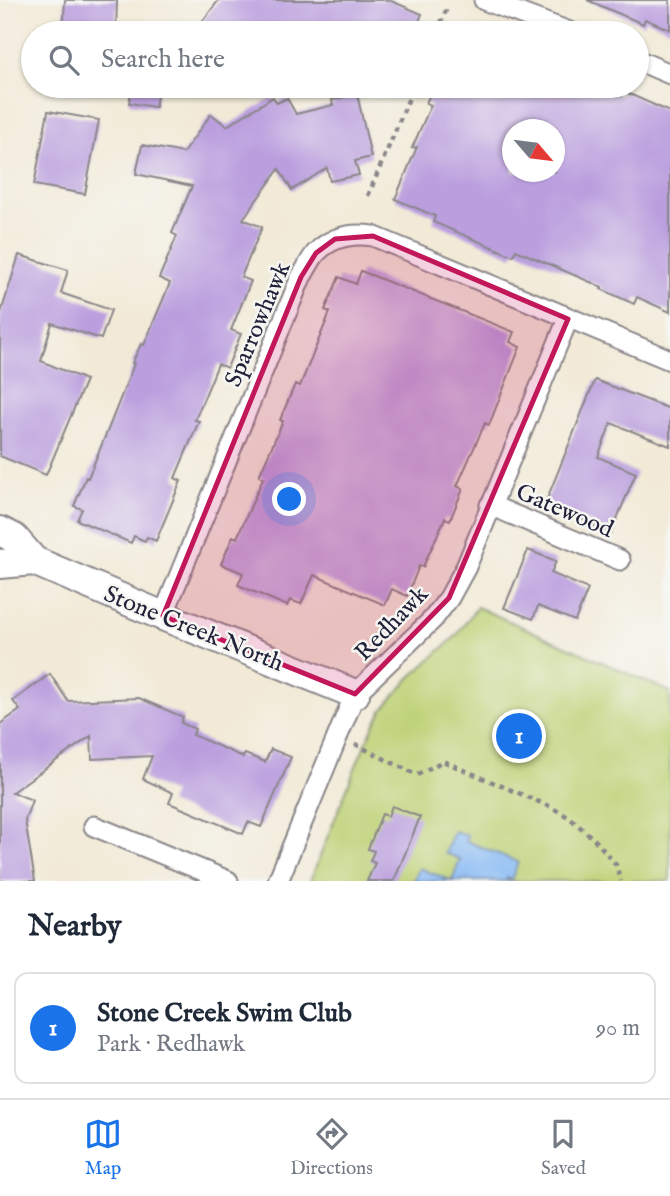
<!DOCTYPE html>
<html lang="en">
<head>
<meta charset="utf-8">
<style>
  :root { --surface:#fff; --page:#f2f2f3; --text:#1f2937; --muted:#747a83; --line:#e0e1e3; --accent:#1a73e8 }
  body { margin:0; font-family:"IM FELL English",serif; background:var(--page); color:var(--text) }
  .compass { position:absolute; left:502px; top:119px; width:63px; height:63px; border-radius:50%; background:var(--surface); box-shadow:0 2px 5px #0004; rotate:118deg }
  .you { position:absolute; left:290px; top:500px; width:24px; height:24px; margin:-18px; border:5px solid #fff; border-radius:50%; background:#1a73e8; box-shadow:0 0 0 10px #1a73e833 }
  .badge { display:grid; place-items:center; width:46px; height:46px; border-radius:50%; background:var(--accent); color:#fff; font-size:23px; font-weight:700 }
  .pin { position:absolute; translate:-50% -50%; border:4px solid #fff; box-shadow:0 2px 7px #0006 }
  .list { margin:0; padding:0; list-style:none }
  h2 { display:flex; justify-content:space-between; align-items:center; height:91px; margin:0; padding:0 28px; font-size:30px }
  h2 small { font-size:23px; font-weight:400; color:var(--muted) }
  .list li { display:grid; grid-template-columns:46px 1fr auto; gap:21px; align-items:center; box-sizing:border-box; height:112px; margin:0 14px 14px; padding:0 14px; border:2px solid var(--line); border-radius:14px }
  .list b { display:block; font-size:26px; white-space:nowrap }
  .list p { margin:0; font-size:23px; white-space:nowrap; color:var(--muted) }
  .list em { font-size:23px; font-style:normal; color:var(--muted) }
  .icon { flex:none; width:38px; height:38px; fill:none; stroke:currentColor; stroke-width:2; stroke-linecap:round; stroke-linejoin:round }
  .map { position:relative; flex:none; width:670px; height:881px; overflow:hidden }
  .search { position:absolute; background:var(--surface); box-shadow:0 2px 5px #0004; left:21px; right:21px; top:21px; height:77px; display:flex; align-items:center; gap:18px; box-sizing:border-box; padding:0 24px; border-radius:38px; color:var(--muted); font-size:26px }
  .sheet { height:217px; background:var(--surface) }
  nav { display:flex; justify-content:space-around; align-items:center; box-sizing:border-box; height:98px; border-top:2px solid var(--line); background:var(--surface); font-size:19px; color:var(--muted) }
  nav a { display:grid; justify-items:center; gap:4px }
  nav .on { color:var(--accent) }
  .map>svg:first-child { display:block }
  .green { fill:#bdd175; stroke:#707a58; stroke-width:2 }
  .water { fill:#87b9f4; stroke:#546e98; stroke-width:2 }
  .building { fill:#ba9ede; fill-rule:evenodd }
  .lines { fill:none; stroke-linecap:round; stroke-linejoin:round }
  .street-casing { stroke:#8a8689; stroke-width:23 }
  .secondary-casing { stroke:#8a8689; stroke-width:32 }
  .path { stroke:#8a8689; stroke-width:4.5; stroke-dasharray:5 5; stroke-linecap:butt }
  .street { stroke:#fff; stroke-width:19 }
  .secondary { stroke:#fff; stroke-width:28 }
  .marked { fill:#c2185b; fill-opacity:0.2; stroke:#c2185b; stroke-width:5; stroke-linejoin:round }
  .labels { text-anchor:middle; stroke-width:5; stroke-linejoin:round; paint-order:stroke }
  .street-label { font-size:24px; fill:#22223b; stroke:#f6f6f2 }
</style>
</head>
<body>
<div class="map">
<svg width="670" height="881" viewBox="0 0 670 881">
  <rect width="100%" height="100%" fill="#f6f6f2"/>
  <filter id="ink" filterUnits="userSpaceOnUse"><feTurbulence type="fractalNoise" baseFrequency=".0143" numOctaves="2"/><feDisplacementMap in="SourceGraphic" scale="14" xChannelSelector="R" yChannelSelector="G"/><feConvolveMatrix kernelMatrix="1 2 1 2 8 2 1 2 1" color-interpolation-filters="sRGB"/></filter>
  <filter id="wash" filterUnits="userSpaceOnUse"><feTurbulence type="fractalNoise" baseFrequency=".00686" numOctaves="4" result="noise"/><feDisplacementMap in="SourceGraphic" scale="28" xChannelSelector="R" yChannelSelector="G"/><feGaussianBlur stdDeviation="1.57" result="paint"/><feColorMatrix in="noise" values="0 0 0 0 0 0 0 0 0 0 0 0 0 0 0 0 0 1.4 0 .05"/><feComposite in="paint" operator="in"/></filter>
  <g filter="url(#wash)">
    <rect width="100%" height="100%" fill="#f2ead7"/>
    <!-- green -->
    <path class="green" d="M477,607L670,692V881H310L358,761L374,725L383,709L410,678L456,636Z"/>
    <!-- water -->
    <path class="water" d="M454,831L468,836L466,841L518,862L511,880L507,878L506,881H414L419,868L452,881L460,859L445,853Z"/>
    <g id="blocks">
      <!-- building -->
      <g class="building">
        <path d="M65,0H117L116,33H63Z"/>
        <path d="M219,0H389L422,14L414,33H193Z"/>
        <path d="M587,0H670V30L645,19L643,24Z"/>
        <path d="M132,86H159L155,107L129,103Z"/>
        <path d="M434,86H597L621,96L623,91L670,112V312L637,297L634,304L601,289L602,287L516,250L513,256L433,222L435,216L395,199L417,147L412,148L431,105L426,103ZM513,130H555V172H513Z"/>
        <path d="M357,94L371,157L355,161L359,175L330,181L327,168L292,190L279,169L243,219L262,227L241,277L251,281L231,330L241,334L227,368L218,364L195,420L199,421L175,478L181,481L156,541L147,537L145,541L134,536L131,543L77,520L82,509L74,506L86,477L88,478L109,427L134,364L132,363L141,344L144,345L170,283L159,278L177,236L172,233L192,186L136,174L142,145L183,153L211,114L227,126L273,97L277,103L287,98L296,114L333,105L332,100Z"/>
        <path d="M48,111L99,120L85,194L34,185Z"/>
        <path d="M19,255L68,270L61,293L111,310L101,339L52,323L41,361L86,380L46,475L0,456V316Z"/>
        <path d="M361,271L514,332L510,342L520,347L489,425L485,423L457,486L463,489L450,520L445,518L423,567L419,566L407,596L392,589L385,605L314,575L301,604L290,600L287,606L238,585L243,573L221,564L233,536L237,538L263,478L259,476L283,421L280,420L295,384L300,386L330,312L325,310L339,277L356,284Z"/>
        <path d="M595,380L670,409V446L611,423L598,457L636,473L611,533L593,525V523L545,504Z"/>
        <path d="M528,550L556,561L551,573L588,589L575,621L538,606L533,619L504,608Z"/>
        <path d="M50,674L68,701L139,698L183,717L181,723L195,729L193,735L243,757L245,754L265,762L271,749L291,757L261,827L248,822L243,834L169,803L173,793L143,779L152,756L92,759L91,736L12,792L32,800L25,820L35,881H0V724L20,710L13,701Z"/>
        <path d="M392,806L420,817L394,881H367L375,863L370,861L374,851L368,849L382,814L388,816Z"/>
      </g>
    </g>
  </g>
  <g filter="url(#ink)">
    <use href="#blocks" fill-opacity="0" stroke="#8a8689" stroke-width="2"/>
    <g class="lines">
      <!-- street casing -->
      <g class="street-casing">
        <g id="street">
          <path d="M484,0L572,33"/>
          <path d="M637,60L670,74"/>
          <path d="M490,505L620,560"/>
          <path d="M163,616L301,277C306,270 310,260 316,253C331,237 352,233 373,236L670,360"/>
          <path d="M94,826L228,881"/>
          <path d="M278,881L355,694L433,619L449,598L466,567L568,319"/>
        </g>
      </g>
      <!-- secondary casing -->
      <g class="secondary-casing">
        <g id="secondary">
          <path d="M0,531L14,538L34,561L163,616L355,694"/>
          <path d="M0,564L34,561"/>
        </g>
      </g>
      <!-- path -->
      <g class="path">
        <path d="M437,33L447,8"/>
        <path d="M368,196L414,86"/>
        <path d="M355,744L417,775L443,761L551,807L570,818L597,842L616,865L621,881"/>
      </g>
      <!-- street -->
      <use href="#street" class="street"/>
      <!-- secondary -->
      <use href="#secondary" class="secondary"/>
    </g>
  </g>
  <!-- marked area -->
  <path class="marked" d="M373,236L568,319L449,598L355,694L163,616L301,277L316,253L335,239Z"/>
  <g class="labels">
    <!-- street labels -->
    <g class="street-label">
      <text transform="translate(257 324) rotate(-67)" y="8">Sparrowhawk</text>
      <text transform="translate(565 510) rotate(23)" y="8">Gatewood</text>
      <text transform="translate(391 623) rotate(-46)" y="8">Redhawk</text>
      <text transform="translate(194 628) rotate(22)" y="8">Stone Creek North</text>
    </g>
  </g>
</svg>
<svg class="compass" viewBox="-18 -18 36 36"><path d="M0-13l5 13h-10z" fill="#e53935"/><path d="M0 13l5-13h-10z" fill="#747a83"/></svg>
<div class="you"></div>
<div class="pin badge" style="left:519px;top:736px">1</div>
<div class="search"><svg class="icon" aria-label="search" viewBox="0 0 24 24"><circle cx="10" cy="10" r="6"/><path d="M15 15l6 6"/></svg>Search here</div>
</div>
<section class="sheet">
<h2>Nearby<small></small></h2>
<ul class="list">
<li><span class="badge">1</span><div><b>Stone Creek Swim Club</b><p>Park · Redhawk</p></div><em>90 m</em></li>
</ul>
</section>
<nav>
<a class="on"><svg class="icon" aria-label="map" viewBox="0 0 24 24"><path d="M3 6l6-2 6 2 6-2v14l-6 2-6-2-6 2zM9 4v14M15 6v14"/></svg>Map</a>
<a><svg class="icon" aria-label="directions" viewBox="0 0 24 24"><path d="M12 3l9 9-9 9-9-9zM9 14v-3h6M13 9l2 2-2 2"/></svg>Directions</a>
<a><svg class="icon" aria-label="saved" viewBox="0 0 24 24"><path d="M7 4h10v16l-5-4-5 4z"/></svg>Saved</a>
</nav>
</body>
</html>
